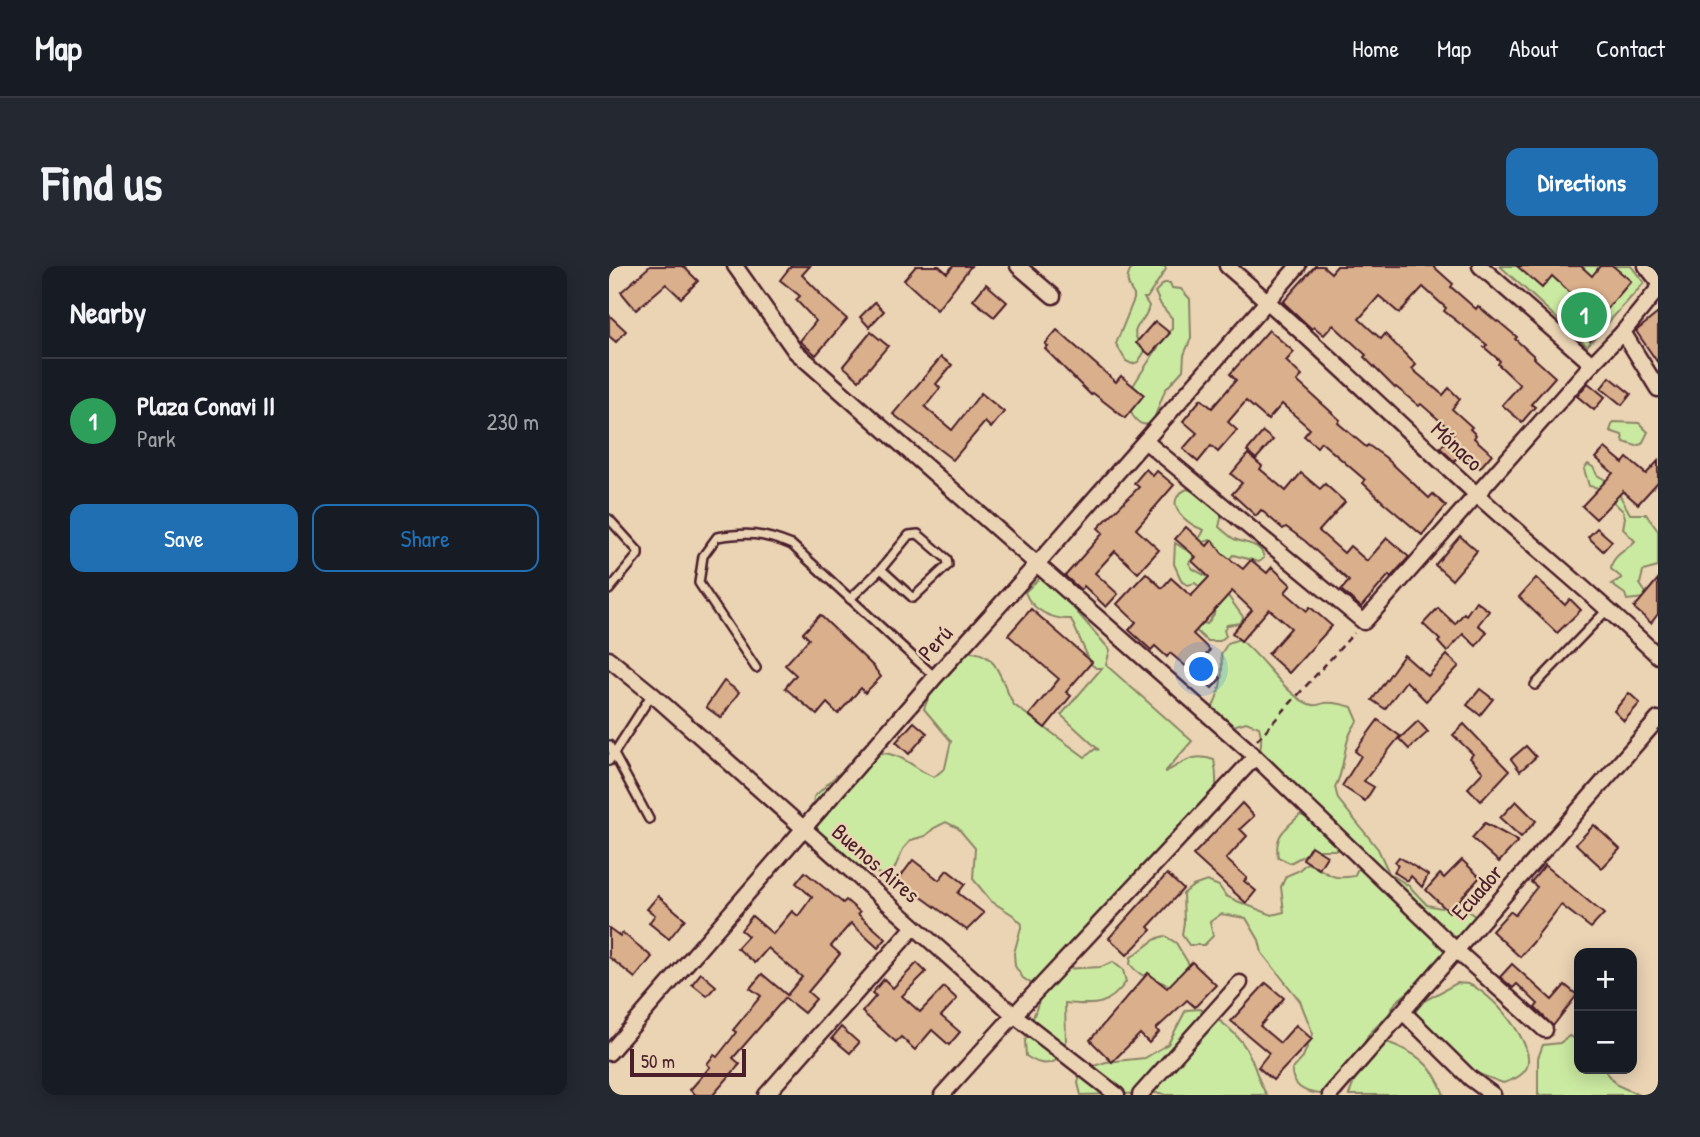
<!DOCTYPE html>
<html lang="en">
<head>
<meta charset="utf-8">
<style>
  :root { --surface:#171b24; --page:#242831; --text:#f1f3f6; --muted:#9ea1a6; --line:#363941; --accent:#1f6fb2 }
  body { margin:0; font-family:"Patrick Hand",sans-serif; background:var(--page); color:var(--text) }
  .controls { position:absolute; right:21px; bottom:21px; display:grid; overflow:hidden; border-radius:14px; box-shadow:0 4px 18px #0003 }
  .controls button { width:63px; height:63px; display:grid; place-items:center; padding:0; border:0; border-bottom:2px solid var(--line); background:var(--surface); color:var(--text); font:35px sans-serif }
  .scale { position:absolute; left:21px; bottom:18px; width:116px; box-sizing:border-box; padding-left:7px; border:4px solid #4a1f2b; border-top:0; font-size:19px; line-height:24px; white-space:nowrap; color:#4a1f2b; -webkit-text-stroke:5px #ebd4b4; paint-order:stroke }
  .you { position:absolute; left:593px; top:404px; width:24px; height:24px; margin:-18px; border:5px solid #fff; border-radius:50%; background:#1a73e8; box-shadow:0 0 0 10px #1a73e833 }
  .badge { display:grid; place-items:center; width:46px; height:46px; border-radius:50%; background:var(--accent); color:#fff; font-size:23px; font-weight:700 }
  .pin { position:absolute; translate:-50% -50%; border:4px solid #fff; box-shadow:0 2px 7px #0006 }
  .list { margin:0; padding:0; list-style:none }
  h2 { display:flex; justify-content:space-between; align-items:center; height:91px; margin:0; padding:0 28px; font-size:30px }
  h2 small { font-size:23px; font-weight:400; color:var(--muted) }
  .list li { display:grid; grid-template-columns:46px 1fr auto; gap:21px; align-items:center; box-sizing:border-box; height:126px; padding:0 28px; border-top:2px solid var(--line) }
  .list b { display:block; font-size:26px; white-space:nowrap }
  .list p { margin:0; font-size:23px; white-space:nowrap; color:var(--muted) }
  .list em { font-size:23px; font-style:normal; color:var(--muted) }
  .actions { display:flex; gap:14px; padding:21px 28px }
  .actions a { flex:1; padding:16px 0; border:2px solid var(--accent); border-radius:14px; text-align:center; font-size:24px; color:var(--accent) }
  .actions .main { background:var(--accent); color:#fff }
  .map { position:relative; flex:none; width:1049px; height:829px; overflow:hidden; border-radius:14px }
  header { display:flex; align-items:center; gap:42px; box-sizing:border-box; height:98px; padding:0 35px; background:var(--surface); border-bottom:2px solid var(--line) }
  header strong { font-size:33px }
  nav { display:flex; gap:38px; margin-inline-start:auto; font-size:24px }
  .intro { display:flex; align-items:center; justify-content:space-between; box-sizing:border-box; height:168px; padding:0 42px }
  h1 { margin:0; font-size:49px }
  .button { padding:18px 32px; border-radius:14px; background:var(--accent); color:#fff; font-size:24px; font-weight:700 }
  main { display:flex; gap:42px; padding:0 42px }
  aside { flex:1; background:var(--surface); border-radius:14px; box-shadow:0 4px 18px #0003 }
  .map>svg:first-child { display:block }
  .green { fill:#cbeaa1; stroke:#8a8466; stroke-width:2 }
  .building { fill:#daaf8b; stroke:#4a1f2b; stroke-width:2 }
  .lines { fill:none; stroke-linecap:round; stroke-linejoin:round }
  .service-casing { stroke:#4a1f2b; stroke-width:12 }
  .minor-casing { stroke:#4a1f2b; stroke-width:19 }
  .path { stroke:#4a1f2b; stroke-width:2.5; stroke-dasharray:7 5; stroke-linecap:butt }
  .service { stroke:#ebd4b4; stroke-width:7 }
  .minor { stroke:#ebd4b4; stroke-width:14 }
  .labels { text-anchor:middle; stroke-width:5; stroke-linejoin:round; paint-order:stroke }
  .street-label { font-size:23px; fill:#4a1f2b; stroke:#ebd4b4 }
</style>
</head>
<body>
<header>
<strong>Map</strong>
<nav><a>Home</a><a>Map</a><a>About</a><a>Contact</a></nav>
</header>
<div class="intro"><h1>Find us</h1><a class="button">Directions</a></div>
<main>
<aside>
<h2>Nearby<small></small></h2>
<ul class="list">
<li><span class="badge" style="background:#2e9e5b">1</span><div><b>Plaza Conavi II</b><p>Park</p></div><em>230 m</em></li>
</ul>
<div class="actions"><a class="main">Save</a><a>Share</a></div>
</aside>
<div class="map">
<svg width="1049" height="829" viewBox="0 0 1049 829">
  <rect width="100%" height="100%" fill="#ebd4b4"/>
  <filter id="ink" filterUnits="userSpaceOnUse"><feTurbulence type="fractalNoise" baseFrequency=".0143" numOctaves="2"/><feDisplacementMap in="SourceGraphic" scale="14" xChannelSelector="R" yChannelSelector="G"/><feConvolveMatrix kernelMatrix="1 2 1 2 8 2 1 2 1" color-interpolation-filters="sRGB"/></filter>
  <g filter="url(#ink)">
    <!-- green -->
    <g class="green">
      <path d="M524,0H556L557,3L538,32H535L540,40C535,63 514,58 536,85L529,96L523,98L517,95L507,78L525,33V29C517,17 516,12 524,0Z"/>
      <path d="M891,0H1022L1035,17L978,80Z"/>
      <path d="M555,17H561L563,22L572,23L581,33L582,72L575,89L574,104L556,124L543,158C533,160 529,157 524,150C520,144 519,135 520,128C521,123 557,68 563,63V52L552,39L546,26Z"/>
      <path d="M1004,156L1030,157L1039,166L1033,178L1027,180L1015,176L1013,169L1001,165Z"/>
      <path d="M979,198L985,202L988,209L1005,219L1021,248H1037L1049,265V301L1034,305L1031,318L1037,327L1035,332L1018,334L1016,328L1002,318L1013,312L1002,303C1002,290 1018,284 1026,275L1014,263L1016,251L1014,245L990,222L980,220L975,203Z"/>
      <path d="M578,223L598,230L614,243L610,261C615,265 620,270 625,273C638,278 652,277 655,292L650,296L624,289L615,300L606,295L610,283L607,277L601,274L595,276L580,297L584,303L601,312L607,323L619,330L634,351L632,357L618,359L615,364L617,370L611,375H598L583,361L585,354L598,358L605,348L607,334L586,317L579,319L573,316L565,298L566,277L577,284L592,270L595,264C578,259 551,236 578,223Z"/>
      <path d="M435,308L501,384L497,399L583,475L556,506C575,497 583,486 605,494C609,513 608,545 595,560C586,570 571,574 559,579L552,603L518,626L463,698L453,703L492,701L504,696L514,704L517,716C498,742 485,739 456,737L457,777L455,790C440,800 432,800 417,790L416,775L431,732L426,720L414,712L406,700L405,687L413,658L404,649L382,635L364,613L366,582L349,562L337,556L325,562L316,570L302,574L294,583L284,606L273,609L216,587L203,545L205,531C228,510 253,477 287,490C301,495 311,506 325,511L336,502L342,475L315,443L320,430L352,386C390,382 390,413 405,439L476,491L486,483L490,484L452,449L493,402H487L482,398L462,353C444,354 422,344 416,326Z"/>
      <path d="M630,373C651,387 682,437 704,439C708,440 712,438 715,437C725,436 733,438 743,441L749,455C732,474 738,501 726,521L729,533L769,583L780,607L800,620L818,639L832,642L844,638L856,643L867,651L863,665L835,696L787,736L780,748L759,769L733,829C712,829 683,829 683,804L693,793L704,768L691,735L653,687L650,674L637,652L612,648L601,656L604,670L595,679H580L573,669L575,656L574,628L584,620L598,615L610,620L617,630L628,635L663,649L675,646L672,621L677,610L689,605L698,597C720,605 718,615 745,610L751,599L733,584H705L681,597L669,591C665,569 676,563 691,549L704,553L677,519L654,509C644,490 657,483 650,461L637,456L624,460L601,447C611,427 615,411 612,388L619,377Z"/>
      <path d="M556,670L567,677L581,700L565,722C547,711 535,716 521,698L522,691C534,685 542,672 556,670Z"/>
      <path d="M848,717C852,718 856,717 859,718C880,724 930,780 917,803C912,811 903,814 894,817L854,802L808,758L807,745L815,735Z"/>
      <path d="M591,743C610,752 631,769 640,788C647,801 649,817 658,829H557L551,827L472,829L469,817L472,804L497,796L536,792L559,778L577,744Z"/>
      <path d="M960,770L970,774V803H995L1008,819L1030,829H929V792L934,779L951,777Z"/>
      <path d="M775,775C806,786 824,797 835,829H740L756,784Z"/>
    </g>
    <!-- building -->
    <g class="building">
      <path d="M41,0H74L89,15L72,32L57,18L27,44L12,26Z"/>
      <path d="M182,0H201L193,9L211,27L210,28L238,53L207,89L191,75L207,55L187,34L191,30L171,14Z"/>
      <path d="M307,0H330L338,7L344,0H362L328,44L295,14Z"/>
      <path d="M706,0H714L722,7L728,0H824L844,18L842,21L867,43L869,40L888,56L889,55L908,71L906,73L926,91L925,92L946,111L922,138L926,141L913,156L893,139L911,119L889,98L891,95L875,81L878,79L835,45L837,42L814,21L790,47L770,30L750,53L772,73L776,68L807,99L803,103L834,129L840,122L851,133L843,143L863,161L861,163L867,169L865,172L883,188L871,202L853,186L845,195L831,182L845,167L812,138L810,140L787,121L786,122L755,91L757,89L724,59L715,69L705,61L703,63L674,36Z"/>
      <path d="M908,0H972L983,10L991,0H1004L1022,15L987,56L992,61L981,74L952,49L967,32L943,10L933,22Z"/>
      <path d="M377,18L398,36L385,51L364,34Z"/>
      <path d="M266,36L275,45L260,61L251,51Z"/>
      <path d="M1049,47V97L1027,65Z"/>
      <path d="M0,49L17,65L7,76L0,70Z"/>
      <path d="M546,55L561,67L541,89L527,77Z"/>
      <path d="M448,64L507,116L512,110L535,129L516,152L484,127L482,129L436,83L439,80L436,78Z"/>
      <path d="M660,64L685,86L677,95L693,110L688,115L731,154L729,157L757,181L759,179L776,191L820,232L824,228L837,240L813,269L774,236L754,217L756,214L712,176L708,181L695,170L701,163L673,138L659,154L637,135L619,156L628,164L609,186L602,180L589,196L574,183L588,167L574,155L592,133L603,142L627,114L621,108Z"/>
      <path d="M262,66L279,80L250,114L234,100Z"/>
      <path d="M332,91L343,99L327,118L331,122L316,141L343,164L372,127L395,146L382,162L376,156L344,194L284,148Z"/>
      <path d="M1001,111L1022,128L1013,139L992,122Z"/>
      <path d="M979,117L996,131L985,144L968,130Z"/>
      <path d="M654,166L664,174L647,193L638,185Z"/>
      <path d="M996,182L1014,197L1018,192L1037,208L1049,195V216L1029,238L1014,225L987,253L973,240L1004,207L987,192Z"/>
      <path d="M639,188L653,200L651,203L677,225L692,207L711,223L716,218L736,236L710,265L735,287L741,280L758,295L778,272L800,291L782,311L780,309L752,341L732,324L740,315L696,275L677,261L674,263L652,244L647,250L623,228L633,217L622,208Z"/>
      <path d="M537,203L544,210L548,205L565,219L527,263L550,284L529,307L506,285L486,307L509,328L497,341L475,320L472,324L456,310L494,267L489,262L530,221L525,217Z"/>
      <path d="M577,261L598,280L603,274L613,287L634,303L642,294L658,307L663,301L682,319L676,326L698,345L701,341L723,360L680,407L659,388L682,362L660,343L632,375L623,367L643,344L623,325L584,368L601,384L592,394L612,412L603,422L561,387L558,391L546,380L542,384L520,364L527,356L508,338L537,307L553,322L562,312L582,330L600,311L583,295L587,291L566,273Z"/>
      <path d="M988,262L1003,275L994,285L979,271Z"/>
      <path d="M851,270L868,285L843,314L826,299Z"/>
      <path d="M927,312L956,339L961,333L972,344L948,367L910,331Z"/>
      <path d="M1049,313V348L1042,357L1025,342Z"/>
      <path d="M867,335L880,345L869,359L878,366L867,380L854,368L838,386L829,376L831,374L814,358L829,342L846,358L855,347L857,349Z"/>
      <path d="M422,343L483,396L457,426L462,430L436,462L420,449L450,413L399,369Z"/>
      <path d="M211,349L264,400L272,411L256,427L252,422L229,448L218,437L208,449L176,422L187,409L176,399L200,373L194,367Z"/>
      <path d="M795,389L819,410L838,389L850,400L817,435L797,415L776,443L763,434Z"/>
      <path d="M115,415L130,426L112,452L97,441Z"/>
      <path d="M871,423L884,433L871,449L858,439Z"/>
      <path d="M1020,427L1031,437L1015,455L1005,445Z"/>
      <path d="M769,454L791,470L755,515L765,521L756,535L733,520L752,490L746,485Z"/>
      <path d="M809,455L819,466L800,483L790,473Z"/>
      <path d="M305,456L318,467L300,488L287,476Z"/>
      <path d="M855,458L900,505L872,535L859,522L874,506L861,492L864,488L844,469Z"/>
      <path d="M917,480L927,491L911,505L902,493Z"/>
      <path d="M907,535L927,555L912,571L891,552Z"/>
      <path d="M633,537L645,550L631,563L638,570L617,593L638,612L635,615L647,625L637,637L584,589Z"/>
      <path d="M876,557L909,575L890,596L863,572Z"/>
      <path d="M985,559L1011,583L993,602L967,578Z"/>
      <path d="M702,580L718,590L710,603L694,593Z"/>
      <path d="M790,591L819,609L813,621L802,610L799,615L785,606L789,599L786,596Z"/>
      <path d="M304,594L330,614L338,604L356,618L349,627L375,647L358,664L289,614Z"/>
      <path d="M853,594L871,611L840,646L817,624L831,608L835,612Z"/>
      <path d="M936,599L995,648L982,662L952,639L928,670L929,671L911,691L883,665L901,645L906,649L928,621L922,616Z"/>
      <path d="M196,606L234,637L237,634L251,646L249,648L277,673L269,682L242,657L222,680L231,688L199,726L207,733L195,747L176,732L124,792L131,798L104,829H87L81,824L101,801L98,798L105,789L108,791L123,772L127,766L124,764L152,730L141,722L153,708L178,729L193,711L159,682L146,697L128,682L139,670L132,664L143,650L164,668L183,645L189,650L203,631L187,617Z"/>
      <path d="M558,608L574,623L539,661L542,664L518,689L500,672Z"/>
      <path d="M49,630L76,653L60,673L40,657L46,649L38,643Z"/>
      <path d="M0,662L11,670L14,667L43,691L26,712L0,691Z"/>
      <path d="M583,696L607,719L586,741L578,734L547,763L550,766L540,777L531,768L503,796L481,774L539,707L558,722Z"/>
      <path d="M308,697L317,706L293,730L311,746L335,721L348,733L332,750L351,766L340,779L323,764L306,784L292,771L287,776L253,746L267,730L263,727L275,713L284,722Z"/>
      <path d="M903,698L943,734L956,719L968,729L944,760L926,742L929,738L908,718L904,722L891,711Z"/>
      <path d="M92,707L107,720L98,730L83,718Z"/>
      <path d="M657,717L675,732L651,760L671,777L687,759L703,773L664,814L649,801L660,787L622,755Z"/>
      <path d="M232,761L250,777L241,787L223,772Z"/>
    </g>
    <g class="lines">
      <!-- service casing -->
      <g class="service-casing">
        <g id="service">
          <path d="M0,253L29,285V289L0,324"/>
          <path d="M241,333L272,303L300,269L309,268L338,293L339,299L304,332L272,303"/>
          <path d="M147,402L90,317L94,290L108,271C138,266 154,267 183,279L326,411"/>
          <path d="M926,419L999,343"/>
          <path d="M0,479L40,553"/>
          <path d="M0,495L43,428"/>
        </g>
      </g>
      <!-- minor casing -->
      <g class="minor-casing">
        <g id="minor">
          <path d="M126,0L186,85L639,484L848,685L936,764"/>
          <path d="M409,0L444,30"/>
          <path d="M618,0C703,73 783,151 866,227C926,282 990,333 1049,390"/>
          <path d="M871,0L983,98"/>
          <path d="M1037,0L1049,15"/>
          <path d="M1014,66L1049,123"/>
          <path d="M536,175L755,356L983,98L1014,66L1049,23"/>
          <path d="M0,393L43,428L405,749L508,829"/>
          <path d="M794,746L861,812L884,829"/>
          <path d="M0,787L326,411L428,298L689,0"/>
          <path d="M157,829L305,661"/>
          <path d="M333,829L405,749L646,491"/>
          <path d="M531,829L631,717"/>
          <path d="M721,829L1049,453"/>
        </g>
      </g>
      <!-- path -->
      <path class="path" d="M648,474L745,367"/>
      <!-- service -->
      <use href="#service" class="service"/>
      <!-- minor -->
      <use href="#minor" class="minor"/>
    </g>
  </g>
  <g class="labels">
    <!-- street labels -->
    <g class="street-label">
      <text transform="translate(848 180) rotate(43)" y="8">Mónaco</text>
      <text transform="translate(326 377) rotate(-48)" y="8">Perú</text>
      <text transform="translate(267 597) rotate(41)" y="8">Buenos Aires</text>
      <text transform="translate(868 626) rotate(-49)" y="8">Ecuador</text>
    </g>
  </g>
</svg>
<div class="controls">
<button>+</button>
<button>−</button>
</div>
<div class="scale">50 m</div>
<div class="you"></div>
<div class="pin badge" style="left:975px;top:49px;background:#2e9e5b">1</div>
</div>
</main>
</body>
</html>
